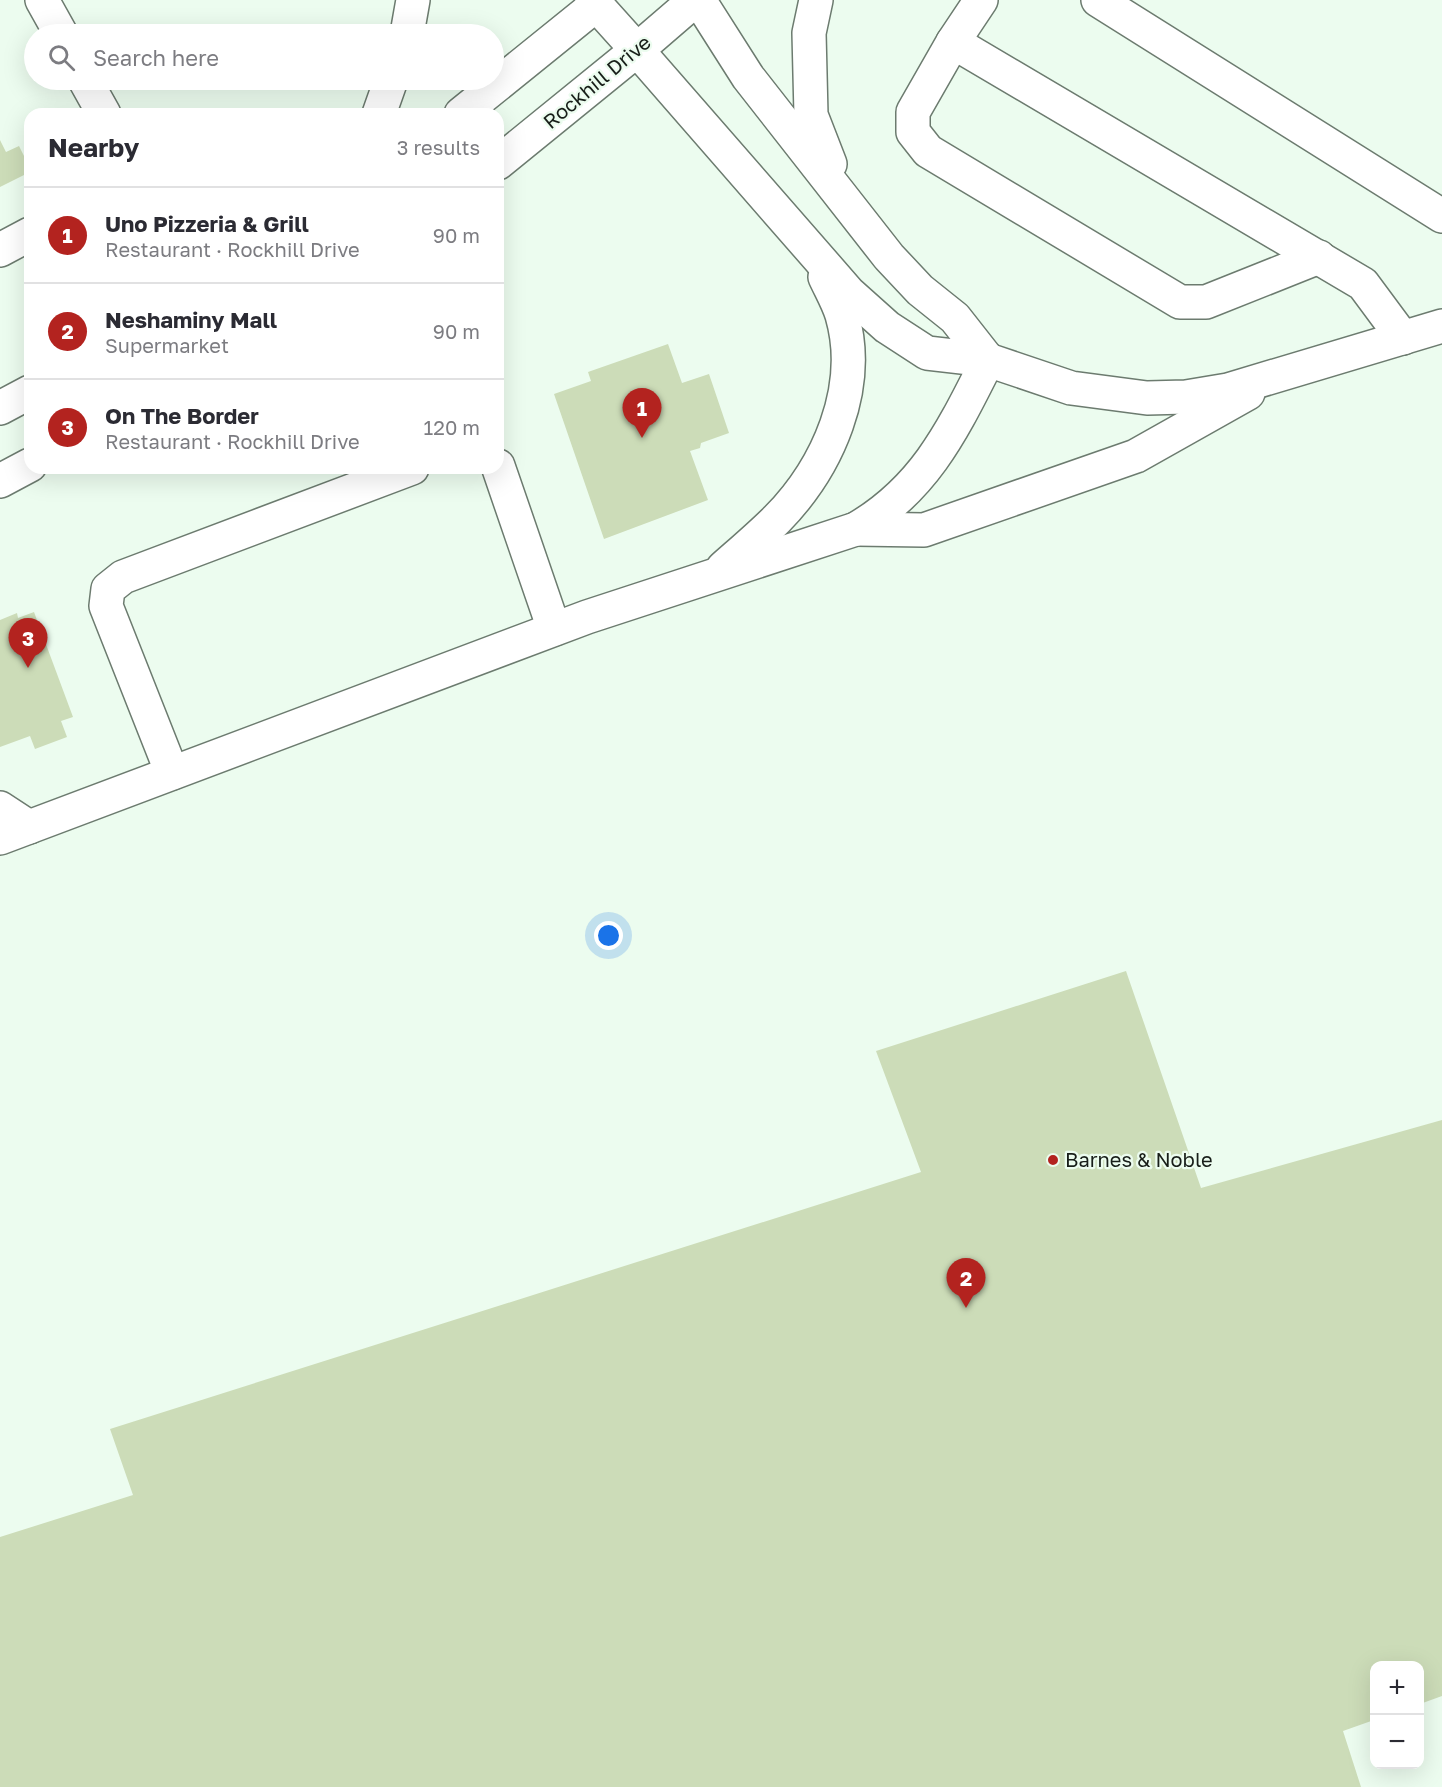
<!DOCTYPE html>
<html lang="en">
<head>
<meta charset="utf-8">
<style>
  :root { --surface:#fff; --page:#f7f7f7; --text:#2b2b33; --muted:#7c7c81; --line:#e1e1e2; --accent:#b3231f }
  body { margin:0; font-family:"Golos Text",sans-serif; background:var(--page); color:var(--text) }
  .controls { position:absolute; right:18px; bottom:18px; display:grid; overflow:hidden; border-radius:12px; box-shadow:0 6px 24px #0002 }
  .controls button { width:54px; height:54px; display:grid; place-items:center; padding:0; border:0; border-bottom:2px solid var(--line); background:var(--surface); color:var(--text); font:30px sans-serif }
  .you { position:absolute; left:609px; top:936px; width:21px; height:21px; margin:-15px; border:4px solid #fff; border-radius:50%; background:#1a73e8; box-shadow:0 0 0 9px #1a73e833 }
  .badge { display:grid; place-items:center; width:39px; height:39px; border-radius:50%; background:var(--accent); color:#fff; font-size:20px; font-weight:700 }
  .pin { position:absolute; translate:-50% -50px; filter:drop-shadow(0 2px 3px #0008) }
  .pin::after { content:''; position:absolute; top:32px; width:21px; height:18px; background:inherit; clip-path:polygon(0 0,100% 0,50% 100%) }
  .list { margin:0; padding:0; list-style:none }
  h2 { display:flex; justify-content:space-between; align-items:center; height:78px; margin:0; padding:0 24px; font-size:26px }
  h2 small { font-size:20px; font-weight:400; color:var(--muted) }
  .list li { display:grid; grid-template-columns:39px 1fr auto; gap:18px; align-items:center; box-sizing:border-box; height:96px; padding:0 24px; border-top:2px solid var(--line) }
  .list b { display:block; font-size:22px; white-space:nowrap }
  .list p { margin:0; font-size:20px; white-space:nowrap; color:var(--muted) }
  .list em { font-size:20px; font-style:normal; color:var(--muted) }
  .icon { flex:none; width:33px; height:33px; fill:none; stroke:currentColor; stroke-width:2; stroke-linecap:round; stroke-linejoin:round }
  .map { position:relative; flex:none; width:1442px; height:1787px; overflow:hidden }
  .search { position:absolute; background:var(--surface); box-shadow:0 6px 24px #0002; left:24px; top:24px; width:480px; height:66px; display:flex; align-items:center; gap:15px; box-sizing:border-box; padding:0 21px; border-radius:33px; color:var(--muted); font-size:22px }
  .panel { position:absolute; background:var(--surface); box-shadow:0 6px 24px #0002; left:24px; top:108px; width:480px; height:366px; border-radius:18px }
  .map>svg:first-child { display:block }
  .building { fill:#ccdcb8 }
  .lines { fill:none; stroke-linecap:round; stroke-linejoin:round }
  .minor-casing { stroke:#6c7b6f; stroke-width:36 }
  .major-casing { stroke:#6c7b6f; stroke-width:36 }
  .highway-casing { stroke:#6c7b6f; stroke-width:36 }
  .minor { stroke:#fff; stroke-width:33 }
  .major { stroke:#fff; stroke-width:33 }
  .highway { stroke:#fff; stroke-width:33 }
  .poi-dot { fill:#b3231f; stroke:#ecfcef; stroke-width:2 }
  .labels { text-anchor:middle; stroke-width:4.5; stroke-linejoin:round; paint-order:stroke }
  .street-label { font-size:20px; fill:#181e19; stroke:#ecfcef }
  .poi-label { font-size:20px; fill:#181e19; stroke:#ecfcef; text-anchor:start }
</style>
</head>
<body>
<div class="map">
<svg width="1442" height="1787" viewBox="0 0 1442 1787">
  <rect width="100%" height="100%" fill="#ecfcef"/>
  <!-- building -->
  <g class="building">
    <path d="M0,140L6,152L19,146L30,168V172L0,187Z"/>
    <path d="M668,344L682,383L709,374L729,433L701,443L700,448L690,451L708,500L604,539L554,394L591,381L588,372Z"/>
    <path d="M34,612L73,717L61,721L67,737L35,749L30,736L0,747V620L17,613L18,618Z"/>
    <path d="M1126,971L1201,1188L1442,1120V1696L1420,1704V1666H1374V1720L1343,1731L1361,1787H0V1537L133,1495L110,1429L921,1172L876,1051Z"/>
  </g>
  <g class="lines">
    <!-- minor casing -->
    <g class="minor-casing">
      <g id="minor">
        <path d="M42,0L61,34"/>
        <path d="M699,0L748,77L889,257L920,290L955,318L988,360"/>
        <path d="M816,0L809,33L811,115L830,164"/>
        <path d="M981,0L953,42L1363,284L1403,338"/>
        <path d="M1098,0L1442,216"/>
        <path d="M953,42L913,112V132L928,151L1180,302H1206L1319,257"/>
        <path d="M85,80L104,114"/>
        <path d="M461,114L596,5"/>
        <path d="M498,163L637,50L849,293L887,327L927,353L988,360L1071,388L1147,398L1186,397L1228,390L1442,326"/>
        <path d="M0,250L30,234"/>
        <path d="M0,408L30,392"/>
        <path d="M498,466L554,629"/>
        <path d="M0,481L30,465"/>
        <path d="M856,529L924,530L1136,456L1248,393"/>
        <path d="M723,568C741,552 760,536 777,519C828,467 863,388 842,315C838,302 831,290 825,277"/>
        <path d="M172,773L106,606L108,589L123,577L412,468"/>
        <path d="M0,808L29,827"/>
        <path d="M0,838L587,617L856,529C926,488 953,429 988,360"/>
      </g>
    </g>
    <!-- major casing -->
    <g class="major-casing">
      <path id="major" d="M637,50L695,0"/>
    </g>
    <!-- highway casing -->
    <g class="highway-casing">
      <g id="highway">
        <path d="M592,0L637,50"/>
        <path d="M407,34L413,0"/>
        <path d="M379,114L391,80"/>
      </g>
    </g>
    <!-- minor -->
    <use href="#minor" class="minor"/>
    <!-- major -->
    <use href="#major" class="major"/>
    <!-- highway -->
    <use href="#highway" class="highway"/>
  </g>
  <!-- markers -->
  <circle class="poi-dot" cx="1053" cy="1160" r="6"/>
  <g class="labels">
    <!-- street labels -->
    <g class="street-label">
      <text transform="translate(597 82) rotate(-40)" y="7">Rockhill Drive</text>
    </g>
    <!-- poi labels -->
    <g class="poi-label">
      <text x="1065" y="1167">Barnes &amp; Noble</text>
    </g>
  </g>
</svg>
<div class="controls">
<button>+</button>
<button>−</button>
</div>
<div class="you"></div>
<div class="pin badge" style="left:642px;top:438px">1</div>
<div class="pin badge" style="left:966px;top:1308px">2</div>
<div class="pin badge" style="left:28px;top:668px">3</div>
<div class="search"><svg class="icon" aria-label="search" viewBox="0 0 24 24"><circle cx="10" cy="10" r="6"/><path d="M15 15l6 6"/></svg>Search here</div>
<section class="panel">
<h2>Nearby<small>3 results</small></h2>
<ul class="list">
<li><span class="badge">1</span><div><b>Uno Pizzeria &amp; Grill</b><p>Restaurant · Rockhill Drive</p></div><em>90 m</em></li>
<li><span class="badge">2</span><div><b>Neshaminy Mall</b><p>Supermarket</p></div><em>90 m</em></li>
<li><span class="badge">3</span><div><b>On The Border</b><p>Restaurant · Rockhill Drive</p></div><em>120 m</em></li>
</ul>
</section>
</div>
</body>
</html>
